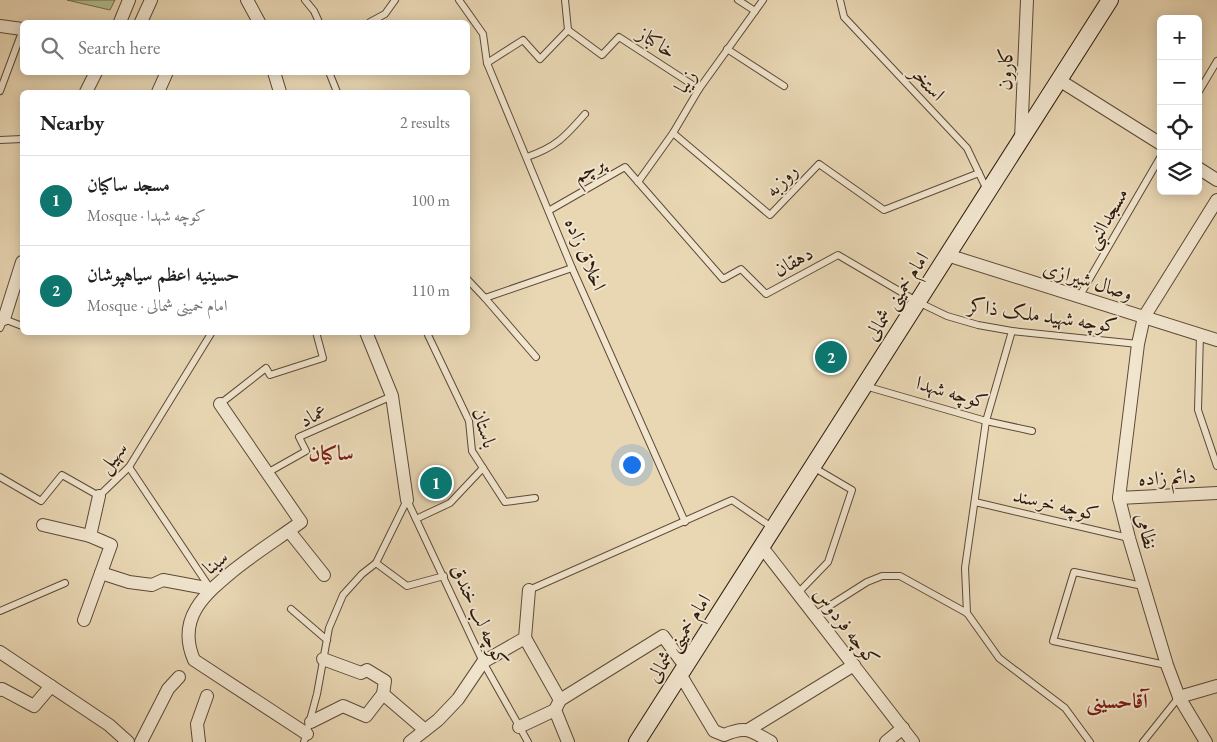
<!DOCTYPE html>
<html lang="en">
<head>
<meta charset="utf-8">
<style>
  :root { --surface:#fff; --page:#f6f6f6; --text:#222; --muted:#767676; --line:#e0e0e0; --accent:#0f766e }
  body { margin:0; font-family:"EB Garamond",Amiri,serif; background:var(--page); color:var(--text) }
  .controls { position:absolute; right:15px; top:15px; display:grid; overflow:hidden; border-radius:8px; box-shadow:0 2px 12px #0003 }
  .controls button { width:45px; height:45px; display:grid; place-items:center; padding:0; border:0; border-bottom:1px solid var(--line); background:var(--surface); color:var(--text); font:25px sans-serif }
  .you { position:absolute; left:631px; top:464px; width:18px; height:18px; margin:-12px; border:4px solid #fff; border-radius:50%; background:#1a73e8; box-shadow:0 0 0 8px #1a73e833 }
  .badge { display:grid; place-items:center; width:32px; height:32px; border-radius:50%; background:var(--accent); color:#fff; font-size:16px; font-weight:700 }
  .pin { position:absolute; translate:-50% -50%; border:2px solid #fff; box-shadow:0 1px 5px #0006 }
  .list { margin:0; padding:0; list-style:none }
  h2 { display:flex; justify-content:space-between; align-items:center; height:65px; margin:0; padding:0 20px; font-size:21px }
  h2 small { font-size:16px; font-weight:400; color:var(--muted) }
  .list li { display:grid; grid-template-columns:32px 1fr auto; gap:15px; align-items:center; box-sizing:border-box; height:90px; padding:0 20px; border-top:1px solid var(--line) }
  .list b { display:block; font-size:19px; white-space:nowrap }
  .list p { margin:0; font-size:16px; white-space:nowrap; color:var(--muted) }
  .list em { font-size:16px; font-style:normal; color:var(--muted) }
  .icon { flex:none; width:28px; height:28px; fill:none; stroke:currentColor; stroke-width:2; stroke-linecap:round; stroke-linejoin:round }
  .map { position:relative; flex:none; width:1217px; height:742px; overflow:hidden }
  .search { position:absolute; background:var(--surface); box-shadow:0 2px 12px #0003; left:20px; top:20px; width:450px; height:55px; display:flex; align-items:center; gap:12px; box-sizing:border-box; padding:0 18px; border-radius:8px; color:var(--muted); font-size:19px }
  .panel { position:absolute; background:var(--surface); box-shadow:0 2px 12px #0003; left:20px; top:90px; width:450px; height:245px; border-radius:8px }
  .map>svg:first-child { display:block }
  .green { fill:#b2bf90; stroke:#706d4f }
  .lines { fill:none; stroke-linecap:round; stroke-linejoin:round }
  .lane-casing { stroke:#5c4a38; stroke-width:8 }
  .street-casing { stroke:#5c4a38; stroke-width:14 }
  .secondary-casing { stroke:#2d1b0e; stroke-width:18 }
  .lane { stroke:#f1e5ce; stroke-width:6 }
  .street { stroke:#f1e5ce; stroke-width:12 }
  .secondary { stroke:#f1e5ce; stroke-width:16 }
  .labels { text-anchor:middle; stroke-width:4; stroke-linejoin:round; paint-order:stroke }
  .street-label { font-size:20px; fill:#2d1b0e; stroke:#f1e5ce }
  .neighbourhood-label { font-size:21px; font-weight:bold; fill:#7a1f14; stroke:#f1e5ce }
</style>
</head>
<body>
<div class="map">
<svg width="1217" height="742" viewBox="0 0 1217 742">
  <rect width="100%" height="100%" fill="#e9d7b4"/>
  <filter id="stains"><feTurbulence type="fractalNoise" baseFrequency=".004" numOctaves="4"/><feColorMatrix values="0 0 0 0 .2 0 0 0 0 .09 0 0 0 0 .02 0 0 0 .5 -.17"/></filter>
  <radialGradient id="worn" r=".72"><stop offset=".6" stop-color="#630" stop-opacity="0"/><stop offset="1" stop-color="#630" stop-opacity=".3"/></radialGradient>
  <!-- green -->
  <path class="green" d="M67,0H115L110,10Z"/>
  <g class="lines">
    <!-- lane casing -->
    <g class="lane-casing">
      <g id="lane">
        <path d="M305,0L314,11L319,22"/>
        <path d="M459,0L483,34L487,63L572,268L685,522"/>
        <path d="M565,0L568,30"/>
        <path d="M738,0L755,11"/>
        <path d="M840,0L844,17L967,148L987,190"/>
        <path d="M370,22L385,14L395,0"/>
        <path d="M727,49L784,86"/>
        <path d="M487,63L523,40L540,59L568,30L602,55L619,37L699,89"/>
        <path d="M329,72L337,92"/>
        <path d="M0,91L22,32"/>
        <path d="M1198,93L1217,61"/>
        <path d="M673,133L770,215L819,164L884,210L979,173"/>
        <path d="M0,140L22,139"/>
        <path d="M527,157C556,147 565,137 585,114"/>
        <path d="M638,182L673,133L699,89L763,0"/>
        <path d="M550,210L625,167L723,279L741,269L766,294L838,255L918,302L947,316L978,325L1012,331L1138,344"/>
        <path d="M468,280L485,298L572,268"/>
        <path d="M1079,297L1161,156"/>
        <path d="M485,298L536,357"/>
        <path d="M0,328L4,319L22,326"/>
        <path d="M428,332V335L469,421L472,451L505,502L535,498"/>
        <path d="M1200,334L1198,410L1217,466"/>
        <path d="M865,386L986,421L1032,431"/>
        <path d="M220,404L266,368L270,375L323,358L316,332"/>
        <path d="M129,467L210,588"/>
        <path d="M267,473L306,451L299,437L392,396"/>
        <path d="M0,477L41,501L62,475L99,496L129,467L212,332"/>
        <path d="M407,500L483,662L528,742"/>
        <path d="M975,502L1129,538"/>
        <path d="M416,519L450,503L483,468"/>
        <path d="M376,563L407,586L444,576"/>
        <path d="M1143,586L1074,572L1053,641L1166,665"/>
        <path d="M529,590L732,500L773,528"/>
        <path d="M798,593L828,562L852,490L813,467"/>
        <path d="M291,609L327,640"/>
        <path d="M0,611L65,583"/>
        <path d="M967,613L965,568L986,421L1012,331"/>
        <path d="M815,615L867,582L882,576H900L967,613L999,658L1065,708L1090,742"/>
        <path d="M304,742L317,694L329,628L343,595L362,574L376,563L407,500"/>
        <path d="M1143,742L1179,697"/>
      </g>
    </g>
    <!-- street casing -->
    <g class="street-casing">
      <g id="street">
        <path d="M247,0L259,22"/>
        <path d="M120,22L129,0"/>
        <path d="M141,22L151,0"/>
        <path d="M0,26L22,29"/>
        <path d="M274,72L280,92"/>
        <path d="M1059,80L1161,144"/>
        <path d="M86,92L96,72"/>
        <path d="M158,92L167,72"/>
        <path d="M1021,139L1027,0"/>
        <path d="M1198,168L1217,180"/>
        <path d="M947,255L1217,340"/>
        <path d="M4,319L22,262"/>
        <path d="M366,332L392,396L407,500"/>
        <path d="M220,404L301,522C279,538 255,553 234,570C205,594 176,618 194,660L307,734"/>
        <path d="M1119,498L1217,493"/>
        <path d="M43,525L90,536"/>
        <path d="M289,531L324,575"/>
        <path d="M761,546L913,742"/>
        <path d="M101,573L129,582L152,585L163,580L211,589"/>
        <path d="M84,620L111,545L90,536L99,496"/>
        <path d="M525,638L560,700L555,710L568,742"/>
        <path d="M0,652L109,725L128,742"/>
        <path d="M323,659L361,673L367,670L385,681L383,694"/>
        <path d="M680,674L714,731L724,735C747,725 751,731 771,742"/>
        <path d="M0,690L2,689L34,706L51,686"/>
        <path d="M1179,697L1217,686"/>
        <path d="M560,700L663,636L685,666"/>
        <path d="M311,722L343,706L366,716L383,694L425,730"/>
        <path d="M519,727L555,710"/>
        <path d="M748,730L854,665"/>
        <path d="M141,742L168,689L179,677"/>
        <path d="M199,742L197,724L207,696"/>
        <path d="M410,742L438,720L458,699L483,662L525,638L529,590"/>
        <path d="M886,742L903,728"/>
        <path d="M1206,742L1179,697L1167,665L1129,538L1119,498L1138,344L1144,317L1217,200"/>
      </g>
    </g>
    <!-- secondary casing -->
    <g class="secondary-casing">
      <path id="secondary" d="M637,742L1110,0"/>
    </g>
    <!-- lane -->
    <use href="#lane" class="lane"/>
    <!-- street -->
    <use href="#street" class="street"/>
    <!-- secondary -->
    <use href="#secondary" class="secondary"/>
  </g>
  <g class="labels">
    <!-- street labels -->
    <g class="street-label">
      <text transform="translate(657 42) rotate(33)" y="7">خاکباز</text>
      <text transform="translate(1005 69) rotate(-88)" y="7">کارون</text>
      <text transform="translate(685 81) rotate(-57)" y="7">زیبا</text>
      <text transform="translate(928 83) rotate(47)" y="7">استخر</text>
      <text transform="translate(588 169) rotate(-30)" y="7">پرچم</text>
      <text transform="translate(781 180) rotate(-46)" y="7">روزبه</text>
      <text transform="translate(1106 218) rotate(-60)" y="7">مسجدالنبی</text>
      <text transform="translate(586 254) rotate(67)" y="7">اخلاق زاده</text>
      <text transform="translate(793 261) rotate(-29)" y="7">دهقان</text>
      <text transform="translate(1088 280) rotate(17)" y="7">وصال شیرازی</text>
      <text transform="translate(896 296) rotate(-57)" y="7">امام خمینی شمالی</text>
      <text transform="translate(1043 315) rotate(8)" y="7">کوچه شهید ملک ذاکر</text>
      <text transform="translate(952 392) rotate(16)" y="7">کوچه شهدا</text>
      <text transform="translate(313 415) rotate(-28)" y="7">عماد</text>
      <text transform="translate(485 428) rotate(73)" y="7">باستان</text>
      <text transform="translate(112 457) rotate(-50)" y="7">سهیل</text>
      <text transform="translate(1167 477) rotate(-3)" y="7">دائم زاده</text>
      <text transform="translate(1056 504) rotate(13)" y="7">کوچه خرسند</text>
      <text transform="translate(1147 531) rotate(75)" y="7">نظامی</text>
      <text transform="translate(215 562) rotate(-40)" y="7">سینا</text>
      <text transform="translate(480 615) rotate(65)" y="7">کوچه لب خندق</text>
      <text transform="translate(847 626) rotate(52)" y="7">کوچه فردوس</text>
      <text transform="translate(678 638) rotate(-57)" y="7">امام خمینی شمالی</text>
    </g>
    <!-- neighbourhood labels -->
    <g class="neighbourhood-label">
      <text x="331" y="460">ساکیان</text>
      <text x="1117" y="708">آقاحسینی</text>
    </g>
  </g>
  <rect width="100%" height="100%" filter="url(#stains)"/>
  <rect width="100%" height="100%" fill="url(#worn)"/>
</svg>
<div class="controls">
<button>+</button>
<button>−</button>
<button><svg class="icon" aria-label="locate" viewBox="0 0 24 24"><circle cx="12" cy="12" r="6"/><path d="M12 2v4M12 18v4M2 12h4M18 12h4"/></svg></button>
<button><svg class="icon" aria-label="layers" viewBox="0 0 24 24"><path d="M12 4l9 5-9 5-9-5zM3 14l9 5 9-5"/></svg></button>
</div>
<div class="you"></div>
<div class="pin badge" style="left:436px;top:483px">1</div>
<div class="pin badge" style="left:831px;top:357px">2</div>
<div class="search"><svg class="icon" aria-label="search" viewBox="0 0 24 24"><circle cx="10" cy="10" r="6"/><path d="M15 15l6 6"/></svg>Search here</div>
<section class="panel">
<h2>Nearby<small>2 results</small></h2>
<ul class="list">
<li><span class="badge">1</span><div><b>مسجد ساکیان</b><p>Mosque · کوچه شهدا</p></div><em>100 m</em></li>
<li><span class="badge">2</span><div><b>حسینیه اعظم سیاهپوشان</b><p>Mosque · امام خمینی شمالی</p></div><em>110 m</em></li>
</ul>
</section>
</div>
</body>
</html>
